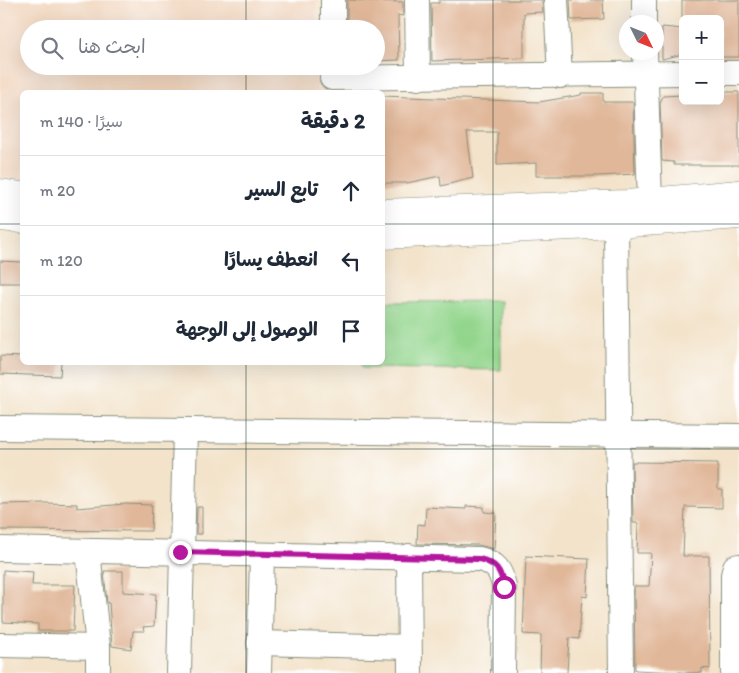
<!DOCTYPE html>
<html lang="ar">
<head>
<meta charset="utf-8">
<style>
  :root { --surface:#fff; --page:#f2f2f3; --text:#1f2937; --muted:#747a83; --line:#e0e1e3 }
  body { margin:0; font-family:Itim,"Playpen Sans Arabic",sans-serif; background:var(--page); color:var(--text); direction:rtl }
  .controls { position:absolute; right:15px; top:15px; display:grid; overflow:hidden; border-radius:8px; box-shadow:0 5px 20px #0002 }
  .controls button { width:45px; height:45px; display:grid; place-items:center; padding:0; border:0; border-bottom:1px solid var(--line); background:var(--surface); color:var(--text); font:25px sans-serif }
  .compass { position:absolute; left:619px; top:15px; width:45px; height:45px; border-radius:50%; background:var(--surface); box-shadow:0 5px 20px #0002; rotate:133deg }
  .stop { position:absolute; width:15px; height:15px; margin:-11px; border:4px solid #b5179e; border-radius:50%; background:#fff }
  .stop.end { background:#b5179e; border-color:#fff; box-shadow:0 1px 5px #0008 }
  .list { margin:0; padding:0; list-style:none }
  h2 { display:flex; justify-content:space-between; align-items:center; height:65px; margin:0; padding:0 20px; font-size:21px }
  h2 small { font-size:16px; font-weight:400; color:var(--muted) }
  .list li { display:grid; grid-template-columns:32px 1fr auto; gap:15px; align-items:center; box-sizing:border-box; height:70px; padding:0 20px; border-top:1px solid var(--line) }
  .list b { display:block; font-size:19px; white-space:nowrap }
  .list em { font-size:16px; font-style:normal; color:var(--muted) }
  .icon { flex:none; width:28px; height:28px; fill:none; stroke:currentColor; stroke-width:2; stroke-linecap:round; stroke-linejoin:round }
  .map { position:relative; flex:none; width:739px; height:673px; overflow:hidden; direction:ltr }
  .search { position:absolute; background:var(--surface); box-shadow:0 5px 20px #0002; left:20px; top:20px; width:365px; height:55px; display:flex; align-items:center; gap:12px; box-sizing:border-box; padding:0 18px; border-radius:28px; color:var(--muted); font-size:19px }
  .panel { position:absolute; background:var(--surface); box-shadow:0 5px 20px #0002; left:20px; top:90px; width:365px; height:275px; border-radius:8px; direction:rtl }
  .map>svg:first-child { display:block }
  .built { fill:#f1d5bd }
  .green { fill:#93d58c; stroke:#598960 }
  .building { fill:#e1b799 }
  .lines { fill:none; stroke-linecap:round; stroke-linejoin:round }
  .minor-casing { stroke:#89907f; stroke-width:26 }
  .major-casing { stroke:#89907f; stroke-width:29 }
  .minor { stroke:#fff; stroke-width:24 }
  .major { stroke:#fff; stroke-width:28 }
  .route { stroke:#b5179e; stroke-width:6 }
  .grid { fill:none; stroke:#1f3d34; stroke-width:1; stroke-opacity:0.55 }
</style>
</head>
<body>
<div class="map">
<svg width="739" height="673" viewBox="0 0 739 673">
  <rect width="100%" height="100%" fill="#fff"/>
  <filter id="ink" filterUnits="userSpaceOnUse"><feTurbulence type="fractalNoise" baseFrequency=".02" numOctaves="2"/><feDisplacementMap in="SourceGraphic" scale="10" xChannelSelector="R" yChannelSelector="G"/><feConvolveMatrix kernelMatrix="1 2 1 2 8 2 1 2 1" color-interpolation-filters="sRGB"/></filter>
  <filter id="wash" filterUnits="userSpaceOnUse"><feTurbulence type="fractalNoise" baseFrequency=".0096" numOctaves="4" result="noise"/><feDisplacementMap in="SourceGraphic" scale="20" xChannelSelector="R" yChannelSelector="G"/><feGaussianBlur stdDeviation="1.12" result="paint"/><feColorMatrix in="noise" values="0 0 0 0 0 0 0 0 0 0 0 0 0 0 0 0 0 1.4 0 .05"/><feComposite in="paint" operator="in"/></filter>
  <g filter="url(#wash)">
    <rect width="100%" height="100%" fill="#f3e3ca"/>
    <!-- built -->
    <path class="built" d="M0,0H316V29H29V66H317V92H22V180L0,177Z"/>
    <!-- green -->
    <path class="green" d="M501,301V370L362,368V363L382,362L383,302Z"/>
    <g id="blocks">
      <!-- building -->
      <g class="building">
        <path d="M347,0L403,2V16L398,15L399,60L376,61V29H347Z"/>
        <path d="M439,0H542L543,12L524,13V58L432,61L431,3H439Z"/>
        <path d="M570,0H603L604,19L571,20Z"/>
        <path d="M682,0H739V57H720V19H682Z"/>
        <path d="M662,27L683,29V54L662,59Z"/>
        <path d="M720,92H739V165H674V162L662,161L660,103L663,96L683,95V101H720Z"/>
        <path d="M581,93H603V102H633L635,174L599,176H536V163L497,165V132H467L473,178L441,186L440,176L407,183H382V96L539,102L581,95Z"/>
        <path d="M0,261L22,262V283H0Z"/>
        <path d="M0,356L22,357V362H61L60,376L0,374Z"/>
        <path d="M632,462L718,463V489H722V508L685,507L683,556H709L710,669L702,668V673L635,670L634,586H649L651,553H637L638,523H633Z"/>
        <path d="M47,503L77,504V508L125,504L152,505L151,531L0,530V504Z"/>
        <path d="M466,506L484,507V512L496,513L494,549L479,545L417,544L418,524L425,525L426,507L466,509Z"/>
        <path d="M197,507H202V534H196Z"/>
        <path d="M526,556L589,559L587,597L582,596L579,639L569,638L567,673H540L541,635L523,634Z"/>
        <path d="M3,570L33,572L32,585H75L73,631H38V624L3,622Z"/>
        <path d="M104,571H123V592L156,594L154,626L143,627L144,631H133L131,649L112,646L109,603H107Z"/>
      </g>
    </g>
  </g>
  <g filter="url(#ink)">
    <use href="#blocks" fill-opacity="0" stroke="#89907f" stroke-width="1"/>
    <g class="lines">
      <!-- minor casing -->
      <g class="minor-casing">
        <g id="minor">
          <path d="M417,0L418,78"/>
          <path d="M556,0L560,76"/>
          <path d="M644,0V22"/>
          <path d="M333,29V0"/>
          <path d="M645,52L650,202"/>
          <path d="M720,73H739"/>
          <path d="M332,78L683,73"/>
          <path d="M616,224L621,673"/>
          <path d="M0,428L739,436"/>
          <path d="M0,549L479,559C496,563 501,570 504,587L503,673"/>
          <path d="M88,551L98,647V673"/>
          <path d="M409,556L410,673"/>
          <path d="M259,643L409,647"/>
          <path d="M0,645L98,647"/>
          <path d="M179,673L185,431"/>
          <path d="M259,673L262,555"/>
          <path d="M733,673V575L735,567L739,566"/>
        </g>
      </g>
      <!-- major casing -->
      <g class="major-casing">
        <g id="major">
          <path d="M0,193L22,196"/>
          <path d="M382,213L627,204L739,194"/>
          <path d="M0,217L22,219"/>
          <path d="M382,235L616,224L739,215"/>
        </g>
      </g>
      <!-- minor -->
      <use href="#minor" class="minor"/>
      <!-- major -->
      <use href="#major" class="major"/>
    </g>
  </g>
  <g class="lines" filter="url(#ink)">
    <!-- route -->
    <path class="route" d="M180,552L479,559C496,563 501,570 504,587"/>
  </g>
  <!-- grid -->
  <path class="grid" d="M246,0V29M493,0V673M246,66V92M0,224H22M382,224H739M246,362V673M0,449H739"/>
</svg>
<div class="controls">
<button>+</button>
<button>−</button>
</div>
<svg class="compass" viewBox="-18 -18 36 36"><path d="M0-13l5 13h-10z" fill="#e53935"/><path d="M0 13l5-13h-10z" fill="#747a83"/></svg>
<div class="stop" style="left:504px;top:587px"></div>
<div class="stop end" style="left:180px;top:552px"></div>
<div class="search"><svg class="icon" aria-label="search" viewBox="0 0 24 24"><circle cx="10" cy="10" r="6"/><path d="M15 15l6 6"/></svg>ابحث هنا</div>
<section class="panel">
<h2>2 دقيقة<small>سيرًا · 140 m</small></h2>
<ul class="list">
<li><svg class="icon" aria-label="ahead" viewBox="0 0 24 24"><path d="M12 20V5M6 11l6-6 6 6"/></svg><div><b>تابع السير</b></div><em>20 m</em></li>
<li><svg class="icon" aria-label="left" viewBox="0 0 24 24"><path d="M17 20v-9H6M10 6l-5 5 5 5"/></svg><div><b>انعطف يسارًا</b></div><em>120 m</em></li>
<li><svg class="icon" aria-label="arrive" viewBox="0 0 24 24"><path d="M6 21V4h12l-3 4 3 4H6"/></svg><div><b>الوصول إلى الوجهة</b></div></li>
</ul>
</section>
</div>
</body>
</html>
